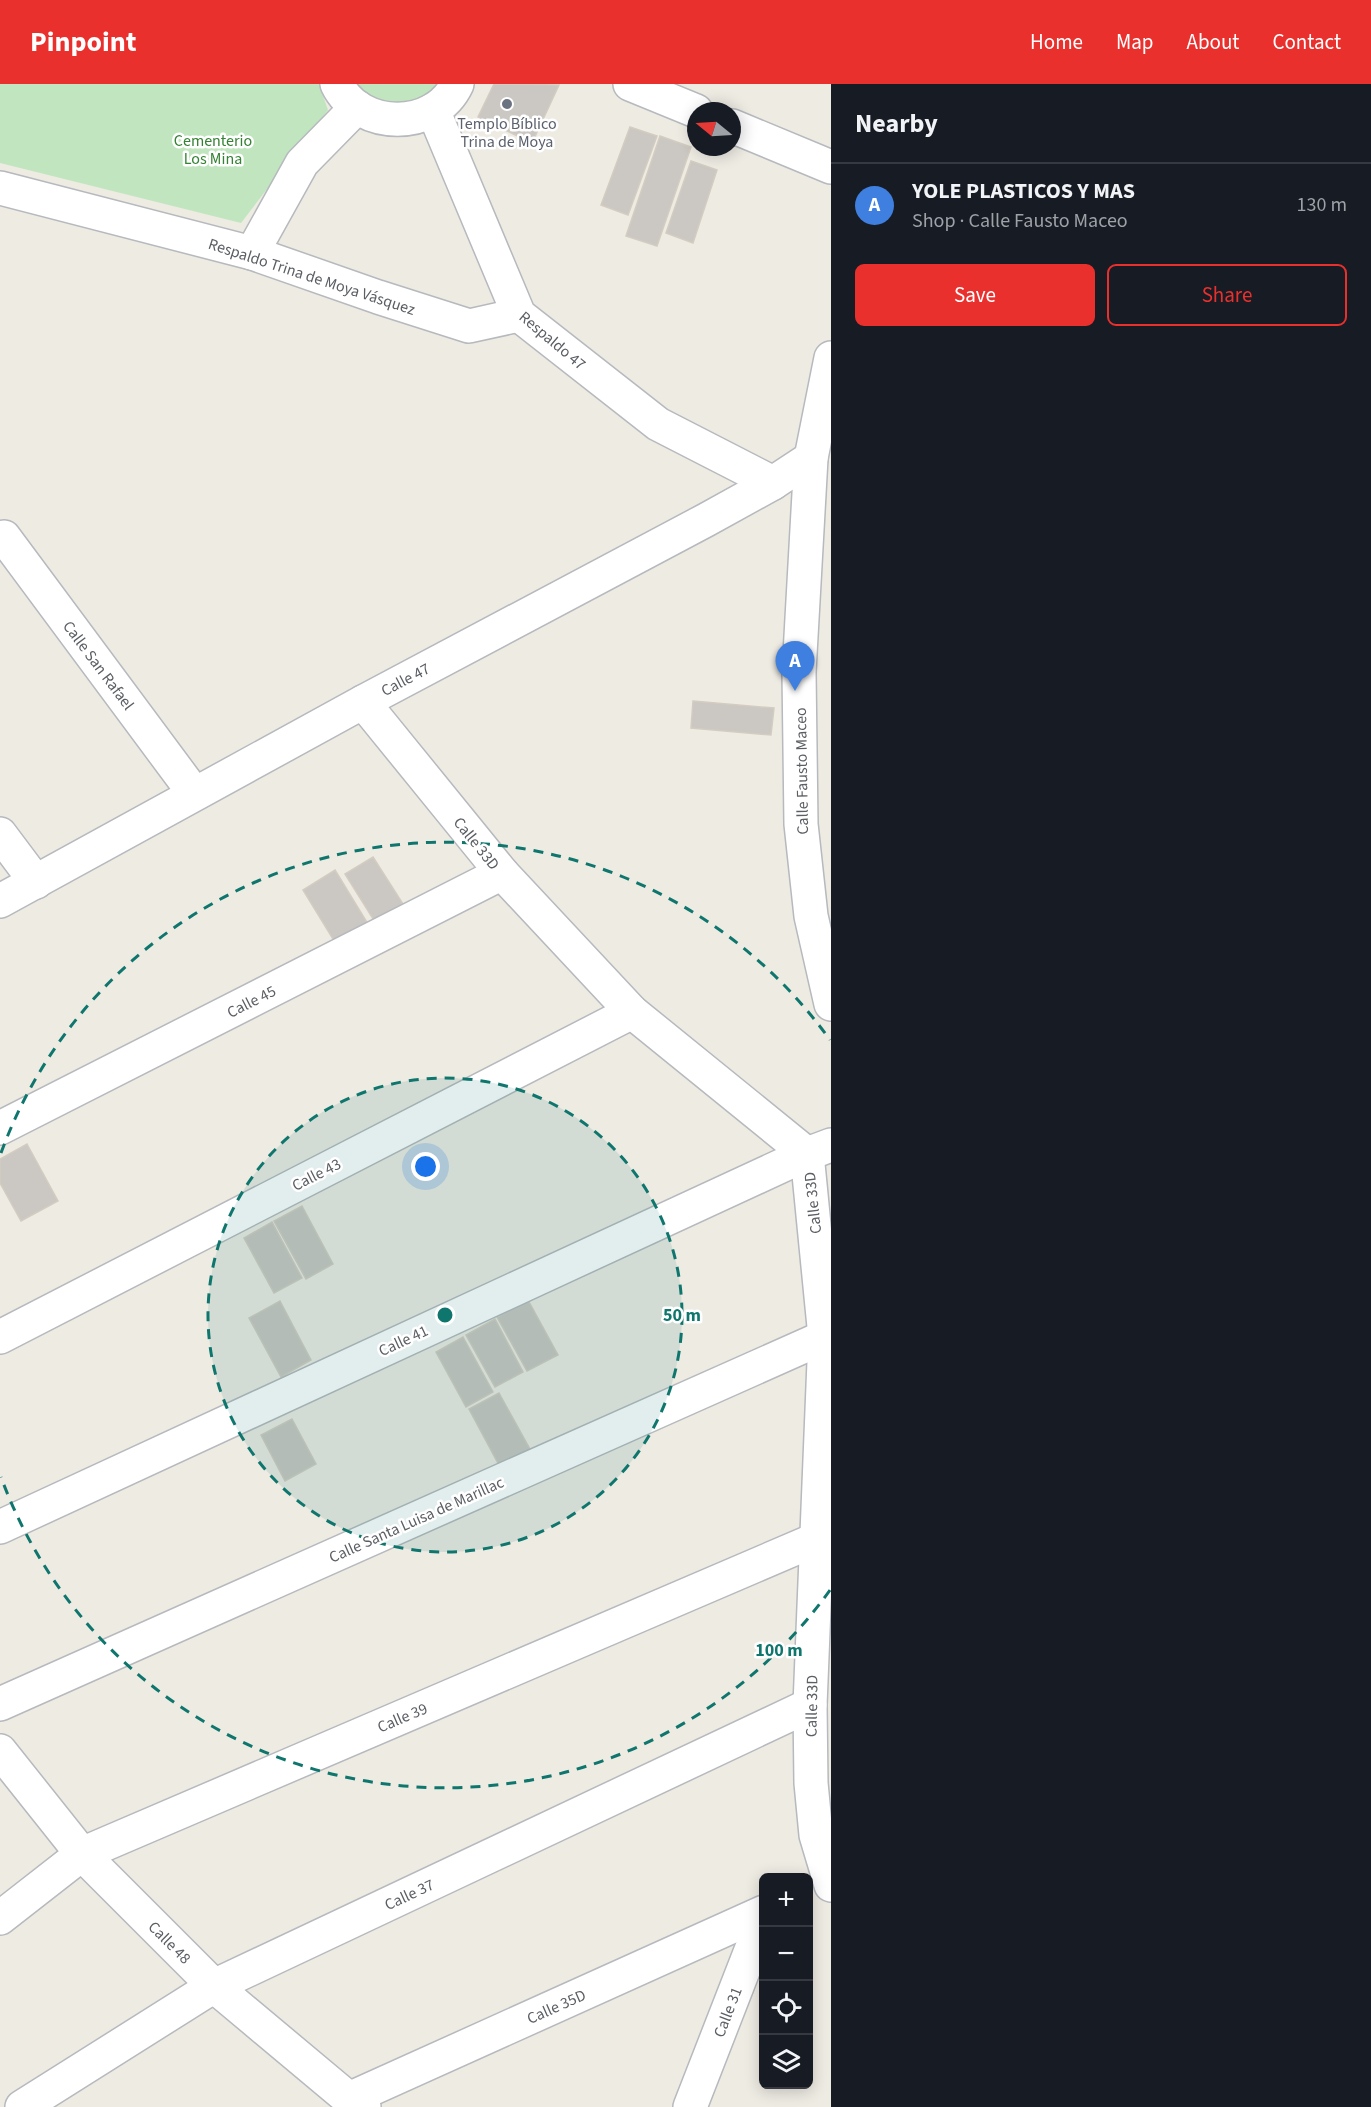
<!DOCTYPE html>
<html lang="en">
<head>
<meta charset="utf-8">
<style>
  :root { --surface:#171b24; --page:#20242c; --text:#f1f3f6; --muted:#9ea1a6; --line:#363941; --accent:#ea302d }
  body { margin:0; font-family:"Source Sans 3",sans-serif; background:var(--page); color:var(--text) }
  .controls { position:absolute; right:18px; bottom:18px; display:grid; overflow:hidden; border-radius:9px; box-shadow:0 3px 15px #0003 }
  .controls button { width:54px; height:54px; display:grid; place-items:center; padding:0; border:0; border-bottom:2px solid var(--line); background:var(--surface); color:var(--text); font:30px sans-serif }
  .compass { position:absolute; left:687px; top:18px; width:54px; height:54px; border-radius:50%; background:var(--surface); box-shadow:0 3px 15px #0003; rotate:288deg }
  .you { position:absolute; left:426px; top:1083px; width:21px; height:21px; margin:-15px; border:4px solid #fff; border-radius:50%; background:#1a73e8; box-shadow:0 0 0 9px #1a73e833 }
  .badge { display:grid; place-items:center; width:39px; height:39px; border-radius:50%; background:var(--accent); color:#fff; font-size:20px; font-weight:700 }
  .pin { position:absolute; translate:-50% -50px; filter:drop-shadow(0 2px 3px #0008) }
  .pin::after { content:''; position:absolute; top:32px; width:21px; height:18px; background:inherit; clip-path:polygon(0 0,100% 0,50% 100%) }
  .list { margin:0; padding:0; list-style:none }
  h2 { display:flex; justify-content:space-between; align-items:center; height:78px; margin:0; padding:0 24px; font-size:26px }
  h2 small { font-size:20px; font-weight:400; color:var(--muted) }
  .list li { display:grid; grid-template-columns:39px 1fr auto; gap:18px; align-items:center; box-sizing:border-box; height:84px; padding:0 24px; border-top:2px solid var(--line) }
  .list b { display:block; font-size:22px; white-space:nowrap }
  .list p { margin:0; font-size:20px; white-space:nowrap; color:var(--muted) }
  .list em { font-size:20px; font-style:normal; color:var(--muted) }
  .actions { display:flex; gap:12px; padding:18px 24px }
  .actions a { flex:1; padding:14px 0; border:2px solid var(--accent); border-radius:9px; text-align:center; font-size:21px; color:var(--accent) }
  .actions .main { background:var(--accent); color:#fff }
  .icon { flex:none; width:33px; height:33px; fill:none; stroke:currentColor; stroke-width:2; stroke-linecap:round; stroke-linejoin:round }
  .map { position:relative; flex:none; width:831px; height:2023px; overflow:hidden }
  header { display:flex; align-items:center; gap:36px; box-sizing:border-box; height:84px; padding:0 30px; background:var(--accent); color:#fff }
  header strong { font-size:28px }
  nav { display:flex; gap:33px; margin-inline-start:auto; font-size:21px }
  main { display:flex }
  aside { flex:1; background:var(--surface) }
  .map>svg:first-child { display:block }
  .green { fill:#c1e6bf }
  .building { fill:#cbc7c2; stroke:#d3ccc1; stroke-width:1.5 }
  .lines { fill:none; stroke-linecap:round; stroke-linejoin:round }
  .minor-casing { stroke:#b6b9bd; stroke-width:36 }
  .minor { stroke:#fff; stroke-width:33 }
  .ring { fill:none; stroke:#0f766e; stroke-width:3; stroke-dasharray:10 8 }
  .worship-dot { fill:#6b7280; stroke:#fff; stroke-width:2 }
  .labels { text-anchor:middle; stroke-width:5; stroke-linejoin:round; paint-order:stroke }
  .worship-label { font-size:16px; fill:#5b616d; stroke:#fff }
  .park-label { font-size:16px; fill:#348233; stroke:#fff }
  .street-label { font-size:16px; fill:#5b5f64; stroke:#fff }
  .centre { fill:#0f766e; stroke:#fff; stroke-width:3 }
  .ring-label { font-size:18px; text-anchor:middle; font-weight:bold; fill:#0f766e; stroke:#fff; stroke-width:5; stroke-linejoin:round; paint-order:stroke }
</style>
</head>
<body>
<header>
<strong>Pinpoint</strong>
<nav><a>Home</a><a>Map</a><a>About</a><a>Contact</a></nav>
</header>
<main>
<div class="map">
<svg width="831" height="2023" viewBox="0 0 831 2023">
  <rect width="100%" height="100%" fill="#eeebe3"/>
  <!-- green -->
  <g class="green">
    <path d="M0,0H319L328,26L241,139L0,79Z"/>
    <path d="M347,0H446L433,14L393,26Z"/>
  </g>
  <!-- building -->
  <g class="building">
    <path d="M494,0L559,1L532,59L478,33Z"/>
    <path d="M630,43L657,52L628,131L601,121Z"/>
    <path d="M660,52L691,63L657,162L626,152Z"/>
    <path d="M691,77L717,86L693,159L666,149Z"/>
    <path d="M693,617L774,624L771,651L691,644Z"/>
    <path d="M373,773L403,820L375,838L345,790Z"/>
    <path d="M335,786L368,840L336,860L303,806Z"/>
    <path d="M27,1060L58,1117L21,1137L0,1099V1075Z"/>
    <path d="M302,1122L333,1180L306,1195L274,1137Z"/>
    <path d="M272,1138L302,1194L274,1209L244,1154Z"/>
    <path d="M528,1216L558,1271L527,1287L497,1233Z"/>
    <path d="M280,1217L311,1276L281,1293L249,1234Z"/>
    <path d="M495,1235L523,1288L495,1303L466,1251Z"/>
    <path d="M463,1253L493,1308L466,1323L436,1268Z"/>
    <path d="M499,1309L531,1367L500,1383L469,1325Z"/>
    <path d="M292,1335L316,1380L285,1397L261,1351Z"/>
  </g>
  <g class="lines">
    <!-- minor casing -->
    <g class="minor-casing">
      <g id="minor">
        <path d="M337,0C360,47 435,47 457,0"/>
        <path d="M630,0L696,27"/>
        <path d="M433,26L519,231L658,340L773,399"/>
        <path d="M732,42L831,83"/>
        <path d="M0,104L252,169L378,213L469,242L519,231"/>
        <path d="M252,169L302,79L357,23"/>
        <path d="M831,274L811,374L799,588L801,740L811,832L831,920"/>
        <path d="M4,453L194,709"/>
        <path d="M363,618L502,789L632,928L807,1070L825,1253L810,1621L811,1699L816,1751L831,1801"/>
        <path d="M0,750L36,798"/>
        <path d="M0,817L363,618L706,436L773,399L811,374"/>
        <path d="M0,1044L502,789"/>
        <path d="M0,1253L632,928"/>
        <path d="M0,1443L807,1070L831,1061"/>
        <path d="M0,1620L831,1250"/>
        <path d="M0,1667L82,1770L214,1902L349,2015L364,2023"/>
        <path d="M0,1834L82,1770L817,1455"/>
        <path d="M349,2015L764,1828"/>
        <path d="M22,2023L214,1902L810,1621"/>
        <path d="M690,2023L764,1833"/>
      </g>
    </g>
    <!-- minor -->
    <use href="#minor" class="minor"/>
  </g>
  <!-- distance rings -->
  <circle cx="445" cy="1231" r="237" fill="#0f766e" fill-opacity=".12"/>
  <g class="ring">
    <circle cx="445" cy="1231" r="237"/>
    <path d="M830 1506A473 473 0 0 1 1 1393M1 1069A473 473 0 0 1 830 956"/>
  </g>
  <!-- markers -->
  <circle class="worship-dot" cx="507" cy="20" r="6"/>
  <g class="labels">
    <!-- worship labels -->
    <g class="worship-label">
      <text x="507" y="45">Templo Bíblico<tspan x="507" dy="18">Trina de Moya</tspan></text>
    </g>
    <!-- park labels -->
    <g class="park-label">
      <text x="213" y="62">Cementerio<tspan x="213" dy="18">Los Mina</tspan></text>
    </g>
    <!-- street labels -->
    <g class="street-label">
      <text transform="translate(312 192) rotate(18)" y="6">Respaldo Trina de Moya Vásquez</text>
      <text transform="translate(553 256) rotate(40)" y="6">Respaldo 47</text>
      <text transform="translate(99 581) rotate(53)" y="6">Calle San Rafael</text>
      <text transform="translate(405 595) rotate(-28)" y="6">Calle 47</text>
      <text transform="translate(801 687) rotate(-91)" y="6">Calle Fausto Maceo</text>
      <text transform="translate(477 759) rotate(51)" y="6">Calle 33D</text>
      <text transform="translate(251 917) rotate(-27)" y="6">Calle 45</text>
      <text transform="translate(316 1090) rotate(-27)" y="6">Calle 43</text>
      <text transform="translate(812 1119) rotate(-96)" y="6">Calle 33D</text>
      <text transform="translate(403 1256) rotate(-25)" y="6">Calle 41</text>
      <text transform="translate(416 1435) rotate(-24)" y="6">Calle Santa Luisa de Marillac</text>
      <text transform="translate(811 1622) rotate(-89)" y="6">Calle 33D</text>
      <text transform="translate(402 1633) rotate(-23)" y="6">Calle 39</text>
      <text transform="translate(409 1810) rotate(-25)" y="6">Calle 37</text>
      <text transform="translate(170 1858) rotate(45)" y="6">Calle 48</text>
      <text transform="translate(556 1922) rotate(-24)" y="6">Calle 35D</text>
      <text transform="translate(727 1928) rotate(-69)" y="6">Calle 31</text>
    </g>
  </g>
  <circle cx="445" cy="1231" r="9" class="centre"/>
  <g class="ring-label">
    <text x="682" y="1237">50 m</text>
    <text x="779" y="1572">100 m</text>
  </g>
</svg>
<div class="controls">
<button>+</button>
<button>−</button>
<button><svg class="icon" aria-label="locate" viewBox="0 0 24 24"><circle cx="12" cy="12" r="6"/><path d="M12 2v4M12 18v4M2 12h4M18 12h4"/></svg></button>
<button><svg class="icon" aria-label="layers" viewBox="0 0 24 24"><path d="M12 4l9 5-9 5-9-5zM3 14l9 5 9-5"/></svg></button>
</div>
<svg class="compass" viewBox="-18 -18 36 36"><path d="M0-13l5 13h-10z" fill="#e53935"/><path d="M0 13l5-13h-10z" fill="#9ea1a6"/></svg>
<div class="you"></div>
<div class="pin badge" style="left:795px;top:607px;background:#3f7fe0">A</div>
</div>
<aside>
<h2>Nearby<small></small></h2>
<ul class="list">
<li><span class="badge" style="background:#3f7fe0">A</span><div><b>YOLE PLASTICOS Y MAS</b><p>Shop · Calle Fausto Maceo</p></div><em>130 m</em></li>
</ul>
<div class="actions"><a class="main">Save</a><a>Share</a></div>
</aside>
</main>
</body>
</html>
